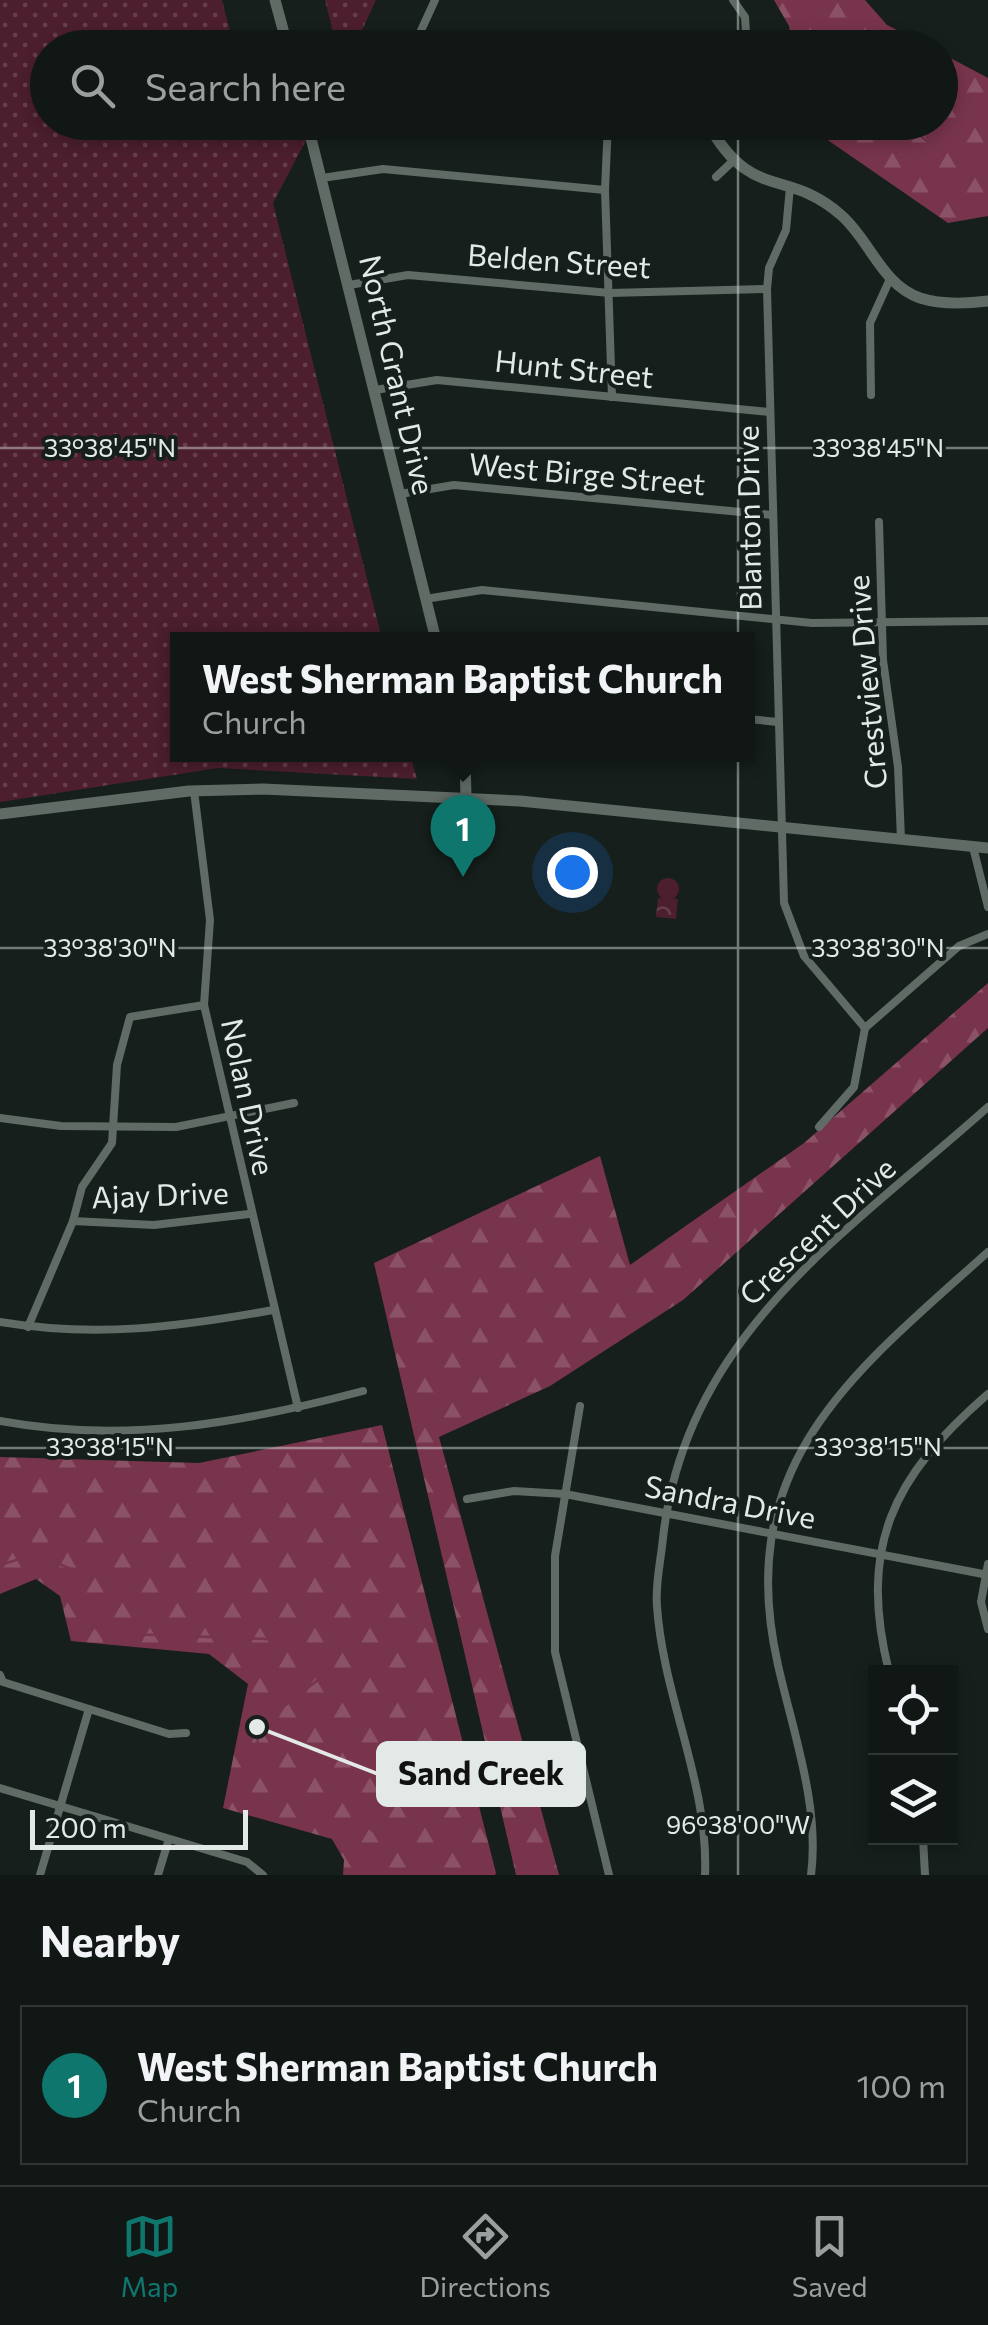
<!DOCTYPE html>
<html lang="en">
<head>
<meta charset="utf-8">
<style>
  :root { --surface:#101714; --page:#19201d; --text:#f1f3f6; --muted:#9c9fa0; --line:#303634; --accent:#0f766e }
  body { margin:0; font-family:Commissioner,sans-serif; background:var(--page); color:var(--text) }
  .controls { position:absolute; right:30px; bottom:30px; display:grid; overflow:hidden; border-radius:0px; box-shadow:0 5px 15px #0003 }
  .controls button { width:90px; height:90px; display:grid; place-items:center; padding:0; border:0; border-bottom:2px solid var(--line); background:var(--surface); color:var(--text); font:50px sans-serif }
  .scale { position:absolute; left:30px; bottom:25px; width:218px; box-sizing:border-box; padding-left:10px; border:5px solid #e2e9e6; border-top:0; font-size:28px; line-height:35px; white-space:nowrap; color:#e2e9e6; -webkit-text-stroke:8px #161f1b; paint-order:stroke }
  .you { position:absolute; left:572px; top:872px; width:35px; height:35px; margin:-25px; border:8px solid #fff; border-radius:50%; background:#1a73e8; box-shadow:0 0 0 15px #1a73e833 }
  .badge { display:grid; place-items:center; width:65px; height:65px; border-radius:50%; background:var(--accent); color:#fff; font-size:32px; font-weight:700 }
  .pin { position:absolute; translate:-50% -82px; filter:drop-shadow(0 2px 5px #0008) }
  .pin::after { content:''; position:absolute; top:52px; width:35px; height:30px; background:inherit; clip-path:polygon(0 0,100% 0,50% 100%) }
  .popup { position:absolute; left:170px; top:632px; width:585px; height:130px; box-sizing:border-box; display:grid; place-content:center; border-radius:0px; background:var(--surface); filter:drop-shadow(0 2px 8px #0005); font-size:32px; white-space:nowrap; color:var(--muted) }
  .popup b { font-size:38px; color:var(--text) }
  .popup::after { content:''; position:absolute; left:50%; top:100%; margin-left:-20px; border:20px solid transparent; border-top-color:var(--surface) }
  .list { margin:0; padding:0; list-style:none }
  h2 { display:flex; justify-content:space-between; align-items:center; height:130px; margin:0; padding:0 40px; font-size:42px }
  h2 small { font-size:32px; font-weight:400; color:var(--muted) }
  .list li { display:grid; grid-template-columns:65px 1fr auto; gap:30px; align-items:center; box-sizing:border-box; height:160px; margin:0 20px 20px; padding:0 20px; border:2px solid var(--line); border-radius:0px }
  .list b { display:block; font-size:38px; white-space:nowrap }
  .list p { margin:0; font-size:32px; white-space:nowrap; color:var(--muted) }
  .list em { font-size:32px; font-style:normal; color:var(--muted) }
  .icon { flex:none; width:55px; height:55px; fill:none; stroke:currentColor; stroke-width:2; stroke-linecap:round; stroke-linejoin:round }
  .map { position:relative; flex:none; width:988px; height:1875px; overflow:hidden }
  .search { position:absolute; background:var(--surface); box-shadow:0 5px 15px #0003; left:30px; right:30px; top:30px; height:110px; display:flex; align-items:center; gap:25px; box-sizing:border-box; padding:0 35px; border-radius:55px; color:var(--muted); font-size:38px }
  .sheet { height:310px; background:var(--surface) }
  nav { display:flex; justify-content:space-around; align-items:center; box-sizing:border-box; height:140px; border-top:2px solid var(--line); background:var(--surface); font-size:28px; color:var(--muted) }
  nav a { display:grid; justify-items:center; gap:5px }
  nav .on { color:var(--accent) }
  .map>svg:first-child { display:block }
  .grass { fill:url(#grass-dots) }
  .forest { fill:url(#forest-firs) }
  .park { fill:url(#park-crowns) }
  .pitch { fill:#4c1e2e }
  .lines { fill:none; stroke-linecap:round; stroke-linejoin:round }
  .stream { stroke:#77344c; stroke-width:2.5 }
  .street { stroke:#606b66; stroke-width:8 }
  .secondary { stroke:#606b66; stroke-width:11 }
  .ticks { fill:none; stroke:#e2e9e6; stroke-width:2.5; stroke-opacity:0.45 }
  .labels { text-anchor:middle; stroke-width:8; stroke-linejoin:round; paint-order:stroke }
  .street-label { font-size:30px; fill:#e2e9e6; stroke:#161f1b }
  .ticks-label { font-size:25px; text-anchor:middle; fill:#e2e9e6; stroke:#161f1b; stroke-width:8; stroke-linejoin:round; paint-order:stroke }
  .leader { fill:none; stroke:#e2e9e6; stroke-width:4 }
  .callout-dot { fill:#e2e9e6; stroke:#161f1b; stroke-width:4 }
  .callout { fill:#e2e9e6; stroke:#e2e9e6; stroke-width:4 }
  .callout-label { font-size:32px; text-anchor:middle; font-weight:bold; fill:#111 }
</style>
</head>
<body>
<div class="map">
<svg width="988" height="1875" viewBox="0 0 988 1875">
  <defs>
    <pattern id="grass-dots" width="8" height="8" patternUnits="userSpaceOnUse" patternTransform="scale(2.5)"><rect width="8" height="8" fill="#4c1e2e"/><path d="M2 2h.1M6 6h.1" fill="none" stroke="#663f4c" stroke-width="1.8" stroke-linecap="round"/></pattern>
    <pattern id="forest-firs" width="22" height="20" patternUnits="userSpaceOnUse" patternTransform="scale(2.5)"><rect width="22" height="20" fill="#78344d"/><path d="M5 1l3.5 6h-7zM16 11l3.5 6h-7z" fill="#8b5167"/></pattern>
    <pattern id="park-crowns" width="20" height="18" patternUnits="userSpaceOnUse" patternTransform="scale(2.5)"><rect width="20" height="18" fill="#4c1e2e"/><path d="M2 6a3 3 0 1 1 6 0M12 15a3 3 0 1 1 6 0" fill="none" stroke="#663f4c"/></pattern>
  </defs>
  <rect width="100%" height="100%" fill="#161f1b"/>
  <!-- grass -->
  <g class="grass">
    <path d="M0,0H222L234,47L48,48V122L253,123L258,140L291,129L296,123H315L273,203L382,639L178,640V754L410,755L417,779L218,768L0,802Z"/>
    <path d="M325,0H376L354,47H329L336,44Z"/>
  </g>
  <!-- forest -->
  <g class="forest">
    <path d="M774,0H865L887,25L931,47H792L789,26Z"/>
    <path d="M941,53L988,78V216L948,223L803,123L940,122Z"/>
    <path d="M988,983V1028L683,1300L550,1386L439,1437L559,1875H516L374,1263L600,1156L630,1265L804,1143Z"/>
    <path d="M382,1425L496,1873L495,1875H343L344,1860L332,1839L223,1808L248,1684L209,1654L71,1641L60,1596L36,1579L0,1594V1457L199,1463Z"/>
  </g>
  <!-- park -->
  <path class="park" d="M658,898L678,899L676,919L656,917Z"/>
  <!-- pitch -->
  <circle class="pitch" cx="668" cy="889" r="11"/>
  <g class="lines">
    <!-- stream -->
    <g class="stream">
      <path d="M806,0L829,48"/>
      <path d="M906,122L932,146L988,166"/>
      <path d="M0,1565L36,1554L71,1569L81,1612L100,1633L292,1640L315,1646L318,1680L257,1727L259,1770L300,1810L369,1828L431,1875"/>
    </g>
    <!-- street -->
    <g class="street">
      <path d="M733,0L745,17L747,48"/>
      <path d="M413,48L435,0"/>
      <path d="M608,122L605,190L612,397"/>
      <path d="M716,177L733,161"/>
      <path d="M322,178L383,169L605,190"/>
      <path d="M790,187L786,230L769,268L767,289L784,903L804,956L865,1028"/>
      <path d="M349,285L408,275L610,293L767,289"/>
      <path d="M375,390L437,380L770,412"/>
      <path d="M871,395L870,323L890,279"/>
      <path d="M400,494L454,485L773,515"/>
      <path d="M879,522L883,660L898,767L901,839"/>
      <path d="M425,599L482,590L812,623L988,621"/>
      <path d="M748,719L778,722"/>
      <path d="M194,791L210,920L204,1005L298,1408"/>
      <path d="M973,847L988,907"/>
      <path d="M865,1028L959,946L988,934"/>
      <path d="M0,1118L61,1126L176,1127L294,1103"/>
      <path d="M819,1127L854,1087L865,1028"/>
      <path d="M73,1221L154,1225L249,1214"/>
      <path d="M0,1322C96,1338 178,1327 273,1310"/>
      <path d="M28,1327L73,1221L82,1187L112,1143L117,1065L130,1017L204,1005"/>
      <path d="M580,1406L555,1556V1652L609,1875"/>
      <path d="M0,1421C124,1444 242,1423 363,1391"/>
      <path d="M467,1499L514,1491L565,1494L983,1574"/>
      <path d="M988,1564L981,1602L988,1629"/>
      <path d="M889,1672C858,1547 892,1477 988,1394"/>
      <path d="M0,1675L3,1682L169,1734L186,1733"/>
      <path d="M0,1788L247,1862L263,1875"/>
      <path d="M923,1838L925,1875"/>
      <path d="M40,1875L89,1709"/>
      <path d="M158,1875L168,1842"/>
      <path d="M705,1875C709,1784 663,1697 657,1606C655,1584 661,1560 663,1538C686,1334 847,1233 988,1107"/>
      <path d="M811,1875C820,1806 793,1732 778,1665C732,1463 853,1373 988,1252"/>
    </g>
    <!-- secondary -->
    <g class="secondary">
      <path d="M275,0L288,48"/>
      <path d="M537,48C564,31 581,32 607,48"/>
      <path d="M307,122L436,640"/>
      <path d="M707,122C751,203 787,167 841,215C870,240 881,284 920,298C942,305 965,304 988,301"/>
      <path d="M465,754L466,798"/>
      <path d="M0,814L189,791L263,789L520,801L988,848"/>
    </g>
  </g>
  <!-- ticks -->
  <path class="ticks" d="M738,0V48M738,122V1875M0,448H988M0,948H988M0,1448H988"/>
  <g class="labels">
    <!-- street labels -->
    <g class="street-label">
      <text transform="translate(559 262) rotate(4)" y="10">Belden Street</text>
      <text transform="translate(574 370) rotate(6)" y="10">Hunt Street</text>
      <text transform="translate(396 375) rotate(77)" y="10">North Grant Drive</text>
      <text transform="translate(587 475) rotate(5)" y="10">West Birge Street</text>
      <text transform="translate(750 518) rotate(-91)" y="10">Blanton Drive</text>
      <text transform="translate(868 682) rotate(-95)" y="10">Crestview Drive</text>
      <text transform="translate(247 1097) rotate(78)" y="10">Nolan Drive</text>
      <text transform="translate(160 1196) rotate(-2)" y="10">Ajay Drive</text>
      <text transform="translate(818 1232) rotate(-43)" y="10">Crescent Drive</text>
      <text transform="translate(730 1503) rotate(11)" y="10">Sandra Drive</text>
    </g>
  </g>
  <g class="ticks-label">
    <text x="110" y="457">33°38'45"N</text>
    <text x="878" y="457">33°38'45"N</text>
    <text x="110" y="957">33°38'30"N</text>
    <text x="878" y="957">33°38'30"N</text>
    <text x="110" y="1456">33°38'15"N</text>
    <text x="878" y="1456">33°38'15"N</text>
    <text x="738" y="1834">96°38'00"W</text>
  </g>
  <!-- callouts -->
  <path class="leader" d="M257 1727L378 1774"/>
  <circle class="callout-dot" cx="257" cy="1727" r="10"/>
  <rect class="callout" x="378" y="1743" width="206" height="62" rx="10"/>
  <g class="callout-label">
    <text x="481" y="1785">Sand Creek</text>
  </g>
</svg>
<div class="controls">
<button><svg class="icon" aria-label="locate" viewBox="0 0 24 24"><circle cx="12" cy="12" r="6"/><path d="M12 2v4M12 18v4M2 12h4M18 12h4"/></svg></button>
<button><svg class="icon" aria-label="layers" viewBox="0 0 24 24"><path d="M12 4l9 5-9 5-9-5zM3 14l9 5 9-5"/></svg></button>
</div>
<div class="scale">200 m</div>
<div class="you"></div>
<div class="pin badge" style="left:463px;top:877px">1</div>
<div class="popup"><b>West Sherman Baptist Church</b>Church</div>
<div class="search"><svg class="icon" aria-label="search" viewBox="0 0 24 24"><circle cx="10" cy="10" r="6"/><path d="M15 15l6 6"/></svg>Search here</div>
</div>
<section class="sheet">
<h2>Nearby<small></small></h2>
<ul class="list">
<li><span class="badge">1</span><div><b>West Sherman Baptist Church</b><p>Church</p></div><em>100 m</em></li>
</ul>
</section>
<nav>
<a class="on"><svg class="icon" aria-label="map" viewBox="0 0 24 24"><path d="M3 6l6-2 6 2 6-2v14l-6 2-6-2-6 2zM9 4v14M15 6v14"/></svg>Map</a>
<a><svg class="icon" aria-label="directions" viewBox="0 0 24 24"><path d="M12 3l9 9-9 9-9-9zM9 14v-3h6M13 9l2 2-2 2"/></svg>Directions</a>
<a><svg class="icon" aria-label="saved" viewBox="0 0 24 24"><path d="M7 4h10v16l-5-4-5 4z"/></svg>Saved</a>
</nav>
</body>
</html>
